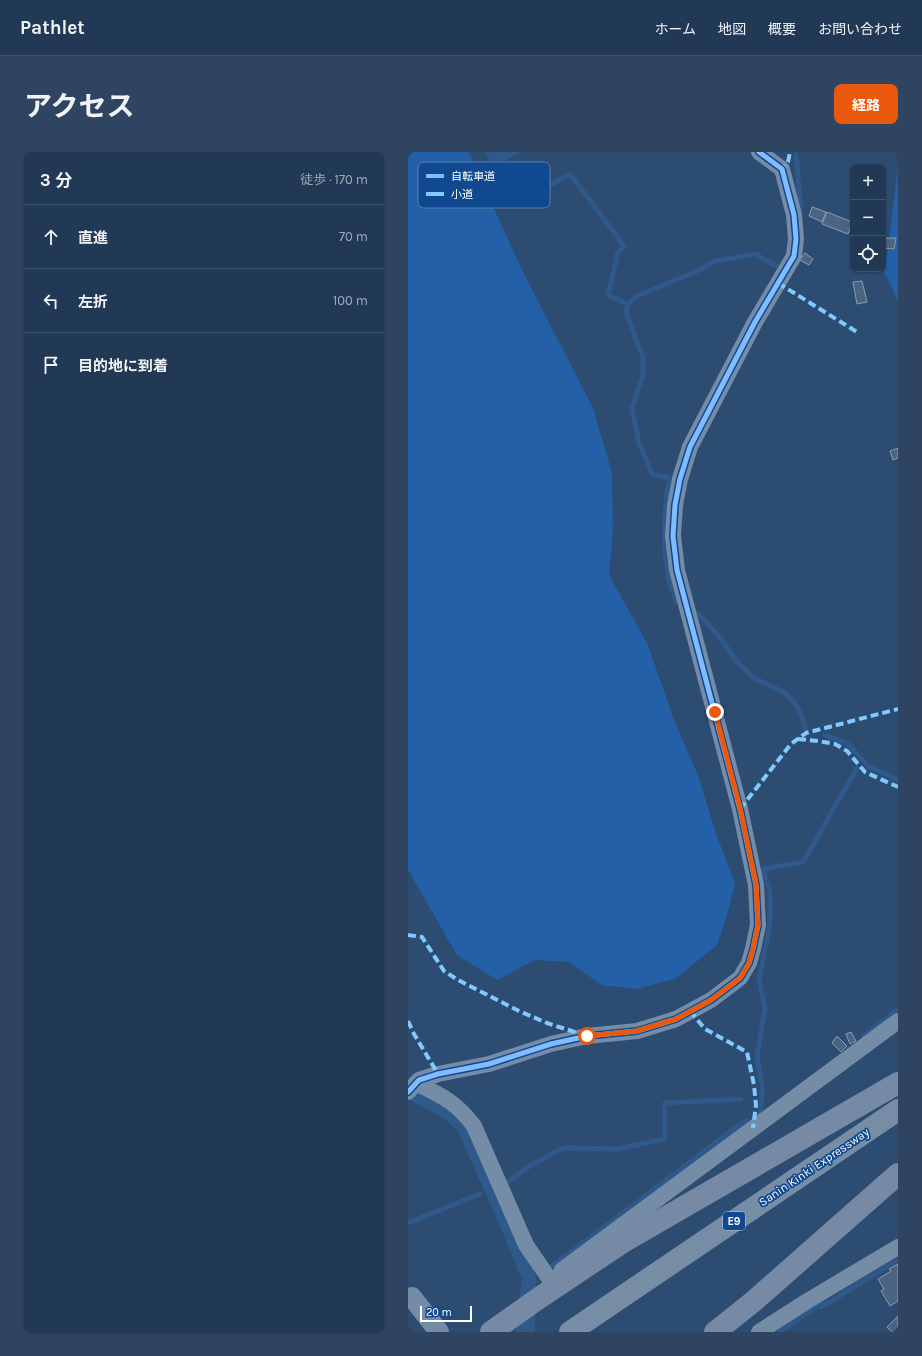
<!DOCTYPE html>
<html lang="ja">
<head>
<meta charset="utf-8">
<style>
  :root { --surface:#223956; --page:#2e4460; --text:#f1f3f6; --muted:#a2acb9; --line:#3f536c; --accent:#ea580c }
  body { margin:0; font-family:Karla,"Noto Sans JP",sans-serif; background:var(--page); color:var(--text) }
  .controls { position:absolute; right:12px; top:12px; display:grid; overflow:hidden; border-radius:8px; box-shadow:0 1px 3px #0004 }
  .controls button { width:36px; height:36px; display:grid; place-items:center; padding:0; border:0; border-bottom:1px solid var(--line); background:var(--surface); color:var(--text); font:20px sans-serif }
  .scale { position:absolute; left:12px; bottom:10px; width:52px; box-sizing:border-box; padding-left:4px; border:2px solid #fff; border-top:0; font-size:11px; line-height:14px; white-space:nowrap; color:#fff; -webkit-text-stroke:3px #10498f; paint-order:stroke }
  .stop { position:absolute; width:12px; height:12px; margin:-9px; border:3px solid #ea580c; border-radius:50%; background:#fff }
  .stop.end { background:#ea580c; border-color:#fff; box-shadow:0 1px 4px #0008 }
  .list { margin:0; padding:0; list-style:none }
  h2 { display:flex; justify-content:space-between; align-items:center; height:52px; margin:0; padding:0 16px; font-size:17px }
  h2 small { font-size:13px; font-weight:400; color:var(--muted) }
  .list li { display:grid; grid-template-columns:26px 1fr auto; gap:12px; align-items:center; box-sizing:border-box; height:64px; padding:0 16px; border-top:1px solid var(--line) }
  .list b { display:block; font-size:15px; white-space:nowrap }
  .list em { font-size:13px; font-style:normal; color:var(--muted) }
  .icon { flex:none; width:22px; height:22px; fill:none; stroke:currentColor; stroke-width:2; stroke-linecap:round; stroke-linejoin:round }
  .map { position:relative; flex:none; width:490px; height:1180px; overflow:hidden; border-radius:8px }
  header { display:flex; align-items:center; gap:24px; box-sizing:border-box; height:56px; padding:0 20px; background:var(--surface); border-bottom:1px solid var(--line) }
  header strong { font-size:19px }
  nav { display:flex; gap:22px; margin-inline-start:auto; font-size:14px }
  .intro { display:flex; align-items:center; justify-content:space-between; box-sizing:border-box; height:96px; padding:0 24px }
  h1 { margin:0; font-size:28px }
  .button { padding:10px 18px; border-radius:8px; background:var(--accent); color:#fff; font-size:14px; font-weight:700 }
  main { display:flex; gap:24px; padding:0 24px }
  aside { flex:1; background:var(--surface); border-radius:8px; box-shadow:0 1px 3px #0004 }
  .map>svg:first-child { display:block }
  .green { fill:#2360a7 }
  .water { fill:#2f588b }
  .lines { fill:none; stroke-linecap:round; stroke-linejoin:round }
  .stream { stroke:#2f588b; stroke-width:5 }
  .building { fill:#4b6482; stroke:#899cb4 }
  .minor { stroke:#748ca5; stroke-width:16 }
  .tertiary { stroke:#748ca5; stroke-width:20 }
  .trunk { stroke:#768aa5; stroke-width:22 }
  .motorway { stroke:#778ca5; stroke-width:22 }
  .quiet { stroke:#80caff; stroke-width:4; stroke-dasharray:8 4; stroke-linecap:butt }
  .cycleway-casing { stroke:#10498f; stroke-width:8 }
  .cycleway { stroke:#80bcff; stroke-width:5 }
  .route { stroke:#ea580c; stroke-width:5 }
  .labels { text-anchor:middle; stroke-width:3.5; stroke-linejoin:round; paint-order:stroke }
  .shield { fill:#10498f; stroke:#b7c8dd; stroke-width:1 }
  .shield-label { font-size:11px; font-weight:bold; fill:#fff }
  .street-label { font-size:12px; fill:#fff; stroke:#10498f }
  .key { fill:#10498f; stroke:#5880b1; stroke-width:1 }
  .key-label { font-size:11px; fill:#fff }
</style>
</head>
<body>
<header>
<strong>Pathlet</strong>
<nav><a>ホーム</a><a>地図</a><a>概要</a><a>お問い合わせ</a></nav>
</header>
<div class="intro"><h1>アクセス</h1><a class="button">経路</a></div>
<main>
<aside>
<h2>3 分<small>徒歩 · 170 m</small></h2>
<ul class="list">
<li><svg class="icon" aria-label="ahead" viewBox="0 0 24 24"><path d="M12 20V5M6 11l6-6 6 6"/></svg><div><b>直進</b></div><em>70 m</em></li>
<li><svg class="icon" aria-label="left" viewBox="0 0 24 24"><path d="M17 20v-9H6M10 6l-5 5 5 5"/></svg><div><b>左折</b></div><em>100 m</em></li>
<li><svg class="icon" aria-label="arrive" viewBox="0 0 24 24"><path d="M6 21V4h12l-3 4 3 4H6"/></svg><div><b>目的地に到着</b></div></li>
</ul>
</aside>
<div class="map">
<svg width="490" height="1180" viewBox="0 0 490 1180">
  <rect width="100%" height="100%" fill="#2d4c72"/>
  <!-- green -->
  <g class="green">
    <path d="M0,0H61L71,24L116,122L185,256L204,321L205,378L201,423L240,493L266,568L291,626L307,679L327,731L320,760L309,793L267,827L228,837L194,833L161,810L127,808L89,828L49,803L0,718Z"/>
    <path d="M490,15V149L477,121Z"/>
  </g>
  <!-- water -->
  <g class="water">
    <path d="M77,0H113L88,14L79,4Z"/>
    <path d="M0,929L54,964L125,1116L128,1124L127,1180H107L114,1128L96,1084L67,1018L49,978L34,965L0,947Z"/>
  </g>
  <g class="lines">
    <!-- stream -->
    <g class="stream">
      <path d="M82,0L86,20L94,36L133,38L162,22L216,94L210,100L200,143L220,152"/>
      <path d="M388,3L393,58"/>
      <path d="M268,450C266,441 262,432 260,423C254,390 256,358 261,326L244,322L231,290L224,257L235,223V204L228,188L218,159L220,152L229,144L287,120L307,109L348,102L357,108L373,116"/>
      <path d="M290,461L314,488L329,510L346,526L377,541L385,549L392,560L398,577"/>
      <path d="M417,583L439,591L460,614L490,628"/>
      <path d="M456,884L490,857"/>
      <path d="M352,961L354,946V933L349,905L357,856L351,827L362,773V739L355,717L395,710L449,616"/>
      <path d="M97,1032L123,1013L155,996L209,997L257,987V951L333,947"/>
      <path d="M0,1071L72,1042"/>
      <path d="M144,1114C209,1066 273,1016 338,968"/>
      <path d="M371,1180L413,1152V1155L490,1108"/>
    </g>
  </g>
  <!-- building -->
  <g class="building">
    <path d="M404,55L418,60L414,70L401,64Z"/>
    <path d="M419,60L444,70L440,82L414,72Z"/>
    <path d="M475,86H488L486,97L475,96Z"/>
    <path d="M397,101L405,107L401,113L392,108Z"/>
    <path d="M454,129L459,150L449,152L445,130Z"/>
    <path d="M490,296V306L485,308L482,299Z"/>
    <path d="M443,880L448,889L442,892L438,882Z"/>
    <path d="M429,884L439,894L433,900L424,891Z"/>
    <path d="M490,1112V1149L482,1154L473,1139L476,1137L470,1127L483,1119L481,1117Z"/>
    <path d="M490,1164V1180H484L479,1175Z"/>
  </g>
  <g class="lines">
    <!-- minor -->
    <g class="minor">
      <path d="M8,931C34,944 48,950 66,974L118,1093L147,1135"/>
      <path d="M0,940L11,928L30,922L81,912L143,892L179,884L229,879L268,867L303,848L332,826L341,811L345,797L350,773L348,733L332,657L269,418L265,384L267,353L272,327L282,295L347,170L386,104L388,87L386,63L374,17L351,0"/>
      <path d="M149,1129L154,1118L490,869"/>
      <path d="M351,1180L401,1148L490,1095"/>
    </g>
    <!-- tertiary -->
    <path class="tertiary" d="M4,1145L31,1180"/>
    <!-- trunk -->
    <g class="trunk">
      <path d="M83,1180L131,1146L215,1090L490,931"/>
      <path d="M307,1180L346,1149L490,1022"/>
    </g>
    <!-- motorway -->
    <path class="motorway" d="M162,1180L490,958"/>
    <!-- quiet -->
    <g class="quiet">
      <path d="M372,15L374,17L380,10L382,0"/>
      <path d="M370,131L449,180"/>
      <path d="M390,587L410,589L427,592L439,599L457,620L490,635"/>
      <path d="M332,657L383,592L398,581L490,557"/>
      <path d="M0,783L14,785L36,819L50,828L111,859L139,871L176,883"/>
      <path d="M282,859L297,877L339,900L346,933L348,953L345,976"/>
      <path d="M0,869L6,882L30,922"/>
    </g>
    <!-- cycleway casing -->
    <g class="cycleway-casing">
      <path id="cycleway" d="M0,940L11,928L30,922L81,912L143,892L179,884L229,879L268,867L303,848L332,826L341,811L345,797L350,773L348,733L332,657L269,418L265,384L267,353L272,327L282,295L347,170L386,104L388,87L386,63L374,17L351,0"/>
    </g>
    <!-- cycleway -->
    <use href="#cycleway" class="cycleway"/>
  </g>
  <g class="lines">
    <!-- route -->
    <path class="route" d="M179,884L228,879L268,867L303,848L332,826L341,811L345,797L350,773L348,732L332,656L307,560"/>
  </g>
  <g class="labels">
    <!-- shield labels -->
    <rect class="shield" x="315" y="1060" width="22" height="18" rx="3"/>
    <g class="shield-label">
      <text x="326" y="1073">E9</text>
    </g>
    <!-- street labels -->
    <g class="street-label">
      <text transform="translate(406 1015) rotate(-34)" y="4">Sanin Kinki Expressway</text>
    </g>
  </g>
  <!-- legend -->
  <rect x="10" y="10" width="132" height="46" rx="6" class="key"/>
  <rect x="18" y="22" width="18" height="4" fill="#80bcff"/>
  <rect x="18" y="40" width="18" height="4" fill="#80caff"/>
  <g class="key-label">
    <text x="43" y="28">自転車道</text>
    <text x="43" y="46">小道</text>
  </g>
</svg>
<div class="controls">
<button>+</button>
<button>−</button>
<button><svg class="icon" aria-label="locate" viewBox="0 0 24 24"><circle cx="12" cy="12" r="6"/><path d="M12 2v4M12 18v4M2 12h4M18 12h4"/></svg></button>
</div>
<div class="scale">20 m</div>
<div class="stop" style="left:179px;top:884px"></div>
<div class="stop end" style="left:307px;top:560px"></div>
</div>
</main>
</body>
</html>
